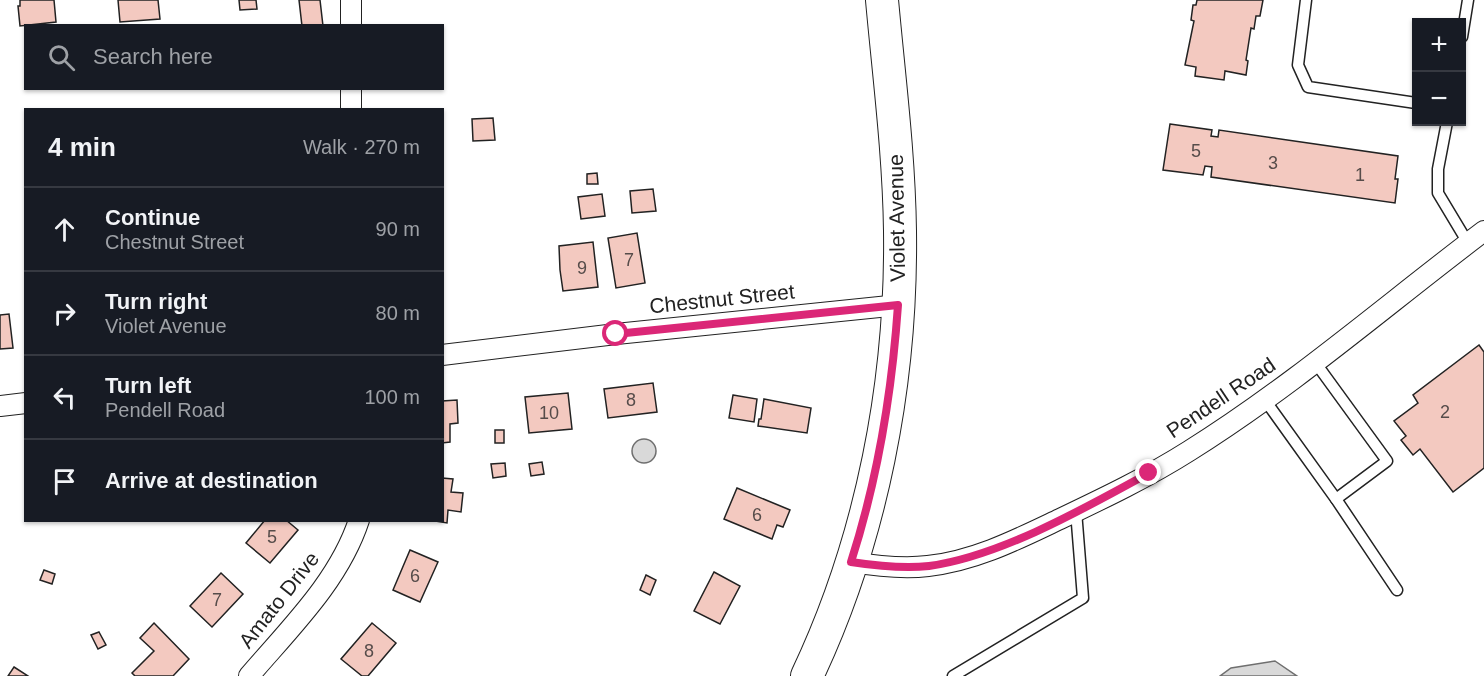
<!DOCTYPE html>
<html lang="en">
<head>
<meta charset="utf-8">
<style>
  :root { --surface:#171b24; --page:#20242c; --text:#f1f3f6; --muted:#9ea1a6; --line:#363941 }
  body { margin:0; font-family:Arial,sans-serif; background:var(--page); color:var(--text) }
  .controls { position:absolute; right:18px; top:18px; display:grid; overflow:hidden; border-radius:0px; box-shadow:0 2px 4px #0004 }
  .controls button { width:54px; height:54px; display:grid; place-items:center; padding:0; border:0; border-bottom:2px solid var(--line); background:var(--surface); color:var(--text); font:30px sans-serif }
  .stop { position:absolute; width:18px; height:18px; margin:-14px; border:4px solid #db2777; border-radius:50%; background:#fff }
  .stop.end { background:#db2777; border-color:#fff; box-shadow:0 2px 6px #0008 }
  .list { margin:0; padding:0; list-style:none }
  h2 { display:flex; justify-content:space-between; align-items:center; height:78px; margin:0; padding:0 24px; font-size:26px }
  h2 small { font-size:20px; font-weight:400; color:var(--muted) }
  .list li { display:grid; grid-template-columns:39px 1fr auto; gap:18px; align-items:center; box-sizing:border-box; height:84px; padding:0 24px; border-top:2px solid var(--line) }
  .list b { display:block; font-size:22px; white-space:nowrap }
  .list p { margin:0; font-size:20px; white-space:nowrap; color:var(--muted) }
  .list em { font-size:20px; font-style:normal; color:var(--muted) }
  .icon { flex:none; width:33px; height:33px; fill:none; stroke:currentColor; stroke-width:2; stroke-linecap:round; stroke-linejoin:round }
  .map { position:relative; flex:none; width:1484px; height:676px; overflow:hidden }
  .search { position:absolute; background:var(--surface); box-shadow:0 2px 4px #0004; left:24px; top:24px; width:420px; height:66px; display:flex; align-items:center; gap:15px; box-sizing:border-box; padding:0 21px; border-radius:0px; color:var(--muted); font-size:22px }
  .panel { position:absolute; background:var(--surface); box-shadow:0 2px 4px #0004; left:24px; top:108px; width:420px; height:414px; border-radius:0px }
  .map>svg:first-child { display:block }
  .water { fill:#d9d9d9; stroke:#6f6f6f; stroke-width:1.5 }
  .building { fill:#f3c9c0; stroke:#222; stroke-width:1.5 }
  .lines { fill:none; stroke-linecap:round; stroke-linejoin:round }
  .lane-casing { stroke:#222; stroke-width:13 }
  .street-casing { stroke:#222; stroke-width:22 }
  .primary-casing { stroke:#222; stroke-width:34 }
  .lane { stroke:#fff; stroke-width:10 }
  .street { stroke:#fff; stroke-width:20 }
  .primary { stroke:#fff; stroke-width:32 }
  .route { stroke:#db2777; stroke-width:8 }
  .labels { text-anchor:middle; stroke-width:4.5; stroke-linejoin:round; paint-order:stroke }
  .number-label { font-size:18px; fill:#564c4a }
  .street-label { font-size:21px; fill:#222; stroke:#fff }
</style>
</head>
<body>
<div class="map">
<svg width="1484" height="676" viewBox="0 0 1484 676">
  <rect width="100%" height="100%" fill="#fff"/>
  <!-- water -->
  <g class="water">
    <circle cx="644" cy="451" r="12"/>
    <path d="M1275,661L1297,676H1220L1231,668Z"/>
  </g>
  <!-- building -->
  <g class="building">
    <path d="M20,0H54L56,22L20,26L18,6H20Z"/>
    <path d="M118,0H158L160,19L120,22Z"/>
    <path d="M239,0H256L257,9L240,10Z"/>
    <path d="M299,0H320L323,26H302Z"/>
    <path d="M1197,0H1263L1260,16H1256L1254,29L1251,28L1246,60L1248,61L1246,75L1225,71L1224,80L1195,76L1196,67L1185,65L1194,21L1191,20L1193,5H1196Z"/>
    <path d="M493,118L495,140L473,141L472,119Z"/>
    <path d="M1170,124L1212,130L1211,136L1218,137L1219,130L1398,156L1395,179H1398L1395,203L1211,177L1212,167L1205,166L1203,175L1163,170Z"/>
    <path d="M597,173L598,184H587V174Z"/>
    <path d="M653,189L656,211L632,213L630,191Z"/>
    <path d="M602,194L605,216L581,219L578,197Z"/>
    <path d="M637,233L645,283L616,288L608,238Z"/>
    <path d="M593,242L598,287L563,291L560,270L559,246Z"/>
    <path d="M9,314L13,348L0,349V315Z"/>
    <path d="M1479,345L1484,352V468L1453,492L1420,449L1413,455L1401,440L1406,436L1394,421L1418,403L1413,395Z"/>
    <path d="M653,383L657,412L608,418L604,389Z"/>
    <path d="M568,393L572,429L529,433L525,397Z"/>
    <path d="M733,395L757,399L754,422L729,418Z"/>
    <path d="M764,399L811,408L807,433L758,426L759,419H761Z"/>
    <path d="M457,400L458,423L450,424V442L442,443V401Z"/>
    <rect x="495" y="430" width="9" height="13"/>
    <path d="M542,462L544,474L531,476L529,464Z"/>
    <path d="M505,463L506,476L493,478L491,464Z"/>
    <path d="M442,478L453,479L451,492L463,493L461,512L448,510L447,523L429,520H442Z"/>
    <path d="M737,488L790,510L783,527L777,525L772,539L724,519Z"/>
    <path d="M265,520H286L298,530L270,563L246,543Z"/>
    <path d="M410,550L438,562L420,602L393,590Z"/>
    <path d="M44,570L55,574L52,584L40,580Z"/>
    <path d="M714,572L740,586L720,624L694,611Z"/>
    <path d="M221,573L243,594L212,627L190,606Z"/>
    <path d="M646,575L656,580L650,595L640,590Z"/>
    <path d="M154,623L189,659L173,676H135L132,673L154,651L140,638Z"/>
    <path d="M372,623L396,643L368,676H362L341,659Z"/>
    <path d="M99,632L106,645L98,649L91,635Z"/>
    <path d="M14,667L28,676H8Z"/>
  </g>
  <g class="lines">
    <!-- lane casing -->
    <g class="lane-casing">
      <g id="lane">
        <path d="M1306,0L1298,65L1308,87L1416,103"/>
        <path d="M1462,37L1468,0"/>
        <path d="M1447,122L1438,169V193L1468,243"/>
        <path d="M1265,400L1336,499L1387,461L1315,362"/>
        <path d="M1336,499L1397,590"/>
        <path d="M953,676L1083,598L1076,511"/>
      </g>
    </g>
    <!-- street casing -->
    <g class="street-casing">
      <g id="street">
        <path d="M351,26V0"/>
        <path d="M351,88V110"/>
        <path d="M442,355L616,334L899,305"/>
        <path d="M0,406L26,403"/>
        <path d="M851,562C876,566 903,569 928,566C975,561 1018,539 1060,519C1104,498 1148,477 1189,451C1293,386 1386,305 1484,231"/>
        <path d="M249,676C290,628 339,581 359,520"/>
      </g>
    </g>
    <!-- primary casing -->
    <g class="primary-casing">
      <path id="primary" d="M807,676C872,539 902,382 900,231C899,154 889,77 882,0"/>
    </g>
    <!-- lane -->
    <use href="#lane" class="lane"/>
    <!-- street -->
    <use href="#street" class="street"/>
    <!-- primary -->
    <use href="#primary" class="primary"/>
  </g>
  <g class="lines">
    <!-- route -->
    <path class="route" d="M616,334L898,305C892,392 878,478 851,562C877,566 904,569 929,566C1001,556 1085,508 1149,473"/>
  </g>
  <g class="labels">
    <!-- number labels -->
    <g class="number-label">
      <text x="1196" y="157">5</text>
      <text x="1273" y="169">3</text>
      <text x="1360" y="181">1</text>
      <text x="629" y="266">7</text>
      <text x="582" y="274">9</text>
      <text x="631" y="406">8</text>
      <text x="1445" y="418">2</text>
      <text x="549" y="419">10</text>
      <text x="757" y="521">6</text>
      <text x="272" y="543">5</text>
      <text x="415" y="582">6</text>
      <text x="217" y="606">7</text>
      <text x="369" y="657">8</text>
    </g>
    <!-- street labels -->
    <g class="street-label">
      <text transform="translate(897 218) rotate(-91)" y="7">Violet Avenue</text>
      <text transform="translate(722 299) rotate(-6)" y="7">Chestnut Street</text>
      <text transform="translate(1221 398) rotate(-34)" y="7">Pendell Road</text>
      <text transform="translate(279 600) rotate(-52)" y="7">Amato Drive</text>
    </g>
  </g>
</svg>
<div class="controls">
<button>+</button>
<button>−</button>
</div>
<div class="stop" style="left:616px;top:334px"></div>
<div class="stop end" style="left:1149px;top:473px"></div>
<div class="search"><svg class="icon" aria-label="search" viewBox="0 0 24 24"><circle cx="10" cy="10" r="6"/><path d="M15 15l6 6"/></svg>Search here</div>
<section class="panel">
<h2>4 min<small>Walk · 270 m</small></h2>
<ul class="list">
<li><svg class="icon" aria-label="ahead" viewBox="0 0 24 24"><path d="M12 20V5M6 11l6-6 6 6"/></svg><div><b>Continue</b><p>Chestnut Street</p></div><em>90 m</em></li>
<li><svg class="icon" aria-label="right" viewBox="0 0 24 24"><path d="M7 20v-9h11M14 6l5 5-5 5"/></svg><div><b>Turn right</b><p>Violet Avenue</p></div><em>80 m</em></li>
<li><svg class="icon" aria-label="left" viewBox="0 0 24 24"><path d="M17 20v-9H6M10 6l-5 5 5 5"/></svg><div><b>Turn left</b><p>Pendell Road</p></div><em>100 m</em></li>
<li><svg class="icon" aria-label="arrive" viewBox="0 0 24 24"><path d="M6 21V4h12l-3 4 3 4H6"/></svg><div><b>Arrive at destination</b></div></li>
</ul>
</section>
</div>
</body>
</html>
